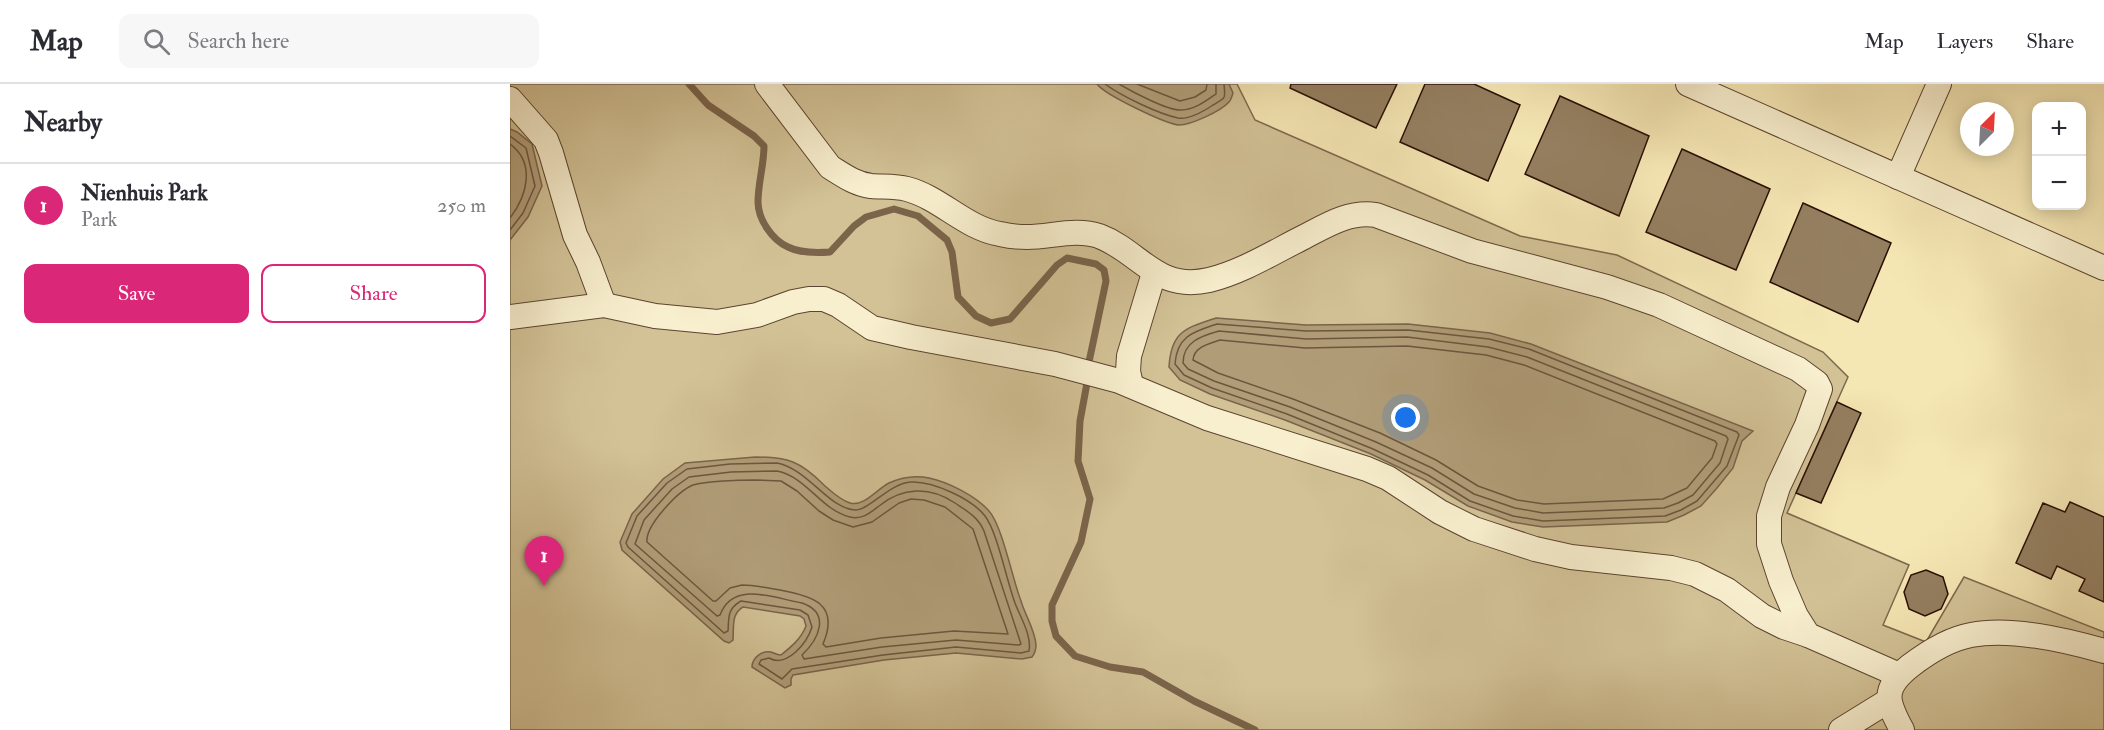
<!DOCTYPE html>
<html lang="en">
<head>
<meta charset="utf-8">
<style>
  :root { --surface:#fff; --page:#f7f7f7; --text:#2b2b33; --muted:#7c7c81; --line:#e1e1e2; --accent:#db2777 }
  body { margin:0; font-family:"IM FELL Double Pica",serif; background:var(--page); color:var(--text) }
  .controls { position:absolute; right:18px; top:18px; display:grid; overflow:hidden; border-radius:12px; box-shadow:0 3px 15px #0003 }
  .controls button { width:54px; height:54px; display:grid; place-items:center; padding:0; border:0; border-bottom:2px solid var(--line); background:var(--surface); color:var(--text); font:30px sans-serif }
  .compass { position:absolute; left:1450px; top:18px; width:54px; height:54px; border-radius:50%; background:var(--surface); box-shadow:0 3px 15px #0003; rotate:24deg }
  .you { position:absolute; left:896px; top:334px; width:21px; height:21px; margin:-15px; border:4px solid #fff; border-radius:50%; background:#1a73e8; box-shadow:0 0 0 9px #1a73e833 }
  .badge { display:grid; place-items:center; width:39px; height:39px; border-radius:50%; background:var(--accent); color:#fff; font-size:20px; font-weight:700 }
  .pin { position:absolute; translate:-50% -50px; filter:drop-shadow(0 2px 3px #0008) }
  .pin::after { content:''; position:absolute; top:32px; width:21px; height:18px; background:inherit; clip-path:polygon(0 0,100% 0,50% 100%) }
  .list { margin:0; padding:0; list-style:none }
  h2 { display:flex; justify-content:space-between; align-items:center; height:78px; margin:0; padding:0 24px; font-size:26px }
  h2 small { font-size:20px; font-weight:400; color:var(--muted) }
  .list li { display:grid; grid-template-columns:39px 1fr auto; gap:18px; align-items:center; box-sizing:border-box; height:84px; padding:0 24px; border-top:2px solid var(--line) }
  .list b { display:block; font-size:22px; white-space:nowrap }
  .list p { margin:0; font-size:20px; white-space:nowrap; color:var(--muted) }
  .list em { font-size:20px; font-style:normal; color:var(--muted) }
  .actions { display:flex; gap:12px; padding:18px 24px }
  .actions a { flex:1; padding:14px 0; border:2px solid var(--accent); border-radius:12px; text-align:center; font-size:21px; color:var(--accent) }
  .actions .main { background:var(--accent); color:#fff }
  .icon { flex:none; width:33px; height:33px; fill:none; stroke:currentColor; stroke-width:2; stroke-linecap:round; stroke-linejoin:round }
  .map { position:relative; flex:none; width:1594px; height:646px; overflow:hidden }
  header { display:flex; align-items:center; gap:36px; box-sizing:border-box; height:84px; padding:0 30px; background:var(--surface); border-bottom:2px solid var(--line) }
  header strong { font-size:28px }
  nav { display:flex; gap:33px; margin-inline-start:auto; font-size:21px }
  .search { width:420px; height:54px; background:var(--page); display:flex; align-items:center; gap:15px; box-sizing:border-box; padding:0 21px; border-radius:12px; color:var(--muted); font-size:22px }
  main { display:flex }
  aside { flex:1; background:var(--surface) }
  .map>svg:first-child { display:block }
  .green { fill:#d2c296; stroke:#7e684d; stroke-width:1.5 }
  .water { fill:#b09d78; stroke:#7a644a; stroke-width:1.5 }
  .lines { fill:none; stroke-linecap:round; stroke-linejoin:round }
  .shore { stroke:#6d563e; stroke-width:1.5 }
  .stream { stroke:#7a644a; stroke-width:7 }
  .building { fill:#947f60; stroke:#2a0e04; stroke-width:1.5 }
  .minor-casing { stroke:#5d4430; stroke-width:26 }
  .minor { stroke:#f8efce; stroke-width:24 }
</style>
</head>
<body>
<header>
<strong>Map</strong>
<div class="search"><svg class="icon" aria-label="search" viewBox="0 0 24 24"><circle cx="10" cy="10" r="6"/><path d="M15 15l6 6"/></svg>Search here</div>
<nav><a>Map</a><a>Layers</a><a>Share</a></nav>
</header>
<main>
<aside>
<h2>Nearby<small></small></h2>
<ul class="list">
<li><span class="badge">1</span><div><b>Nienhuis Park</b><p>Park</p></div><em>250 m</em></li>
</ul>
<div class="actions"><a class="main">Save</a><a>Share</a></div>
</aside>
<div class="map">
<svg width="1594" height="646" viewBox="0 0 1594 646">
  <rect width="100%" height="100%" fill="#f5e7b4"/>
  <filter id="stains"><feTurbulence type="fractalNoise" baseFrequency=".00333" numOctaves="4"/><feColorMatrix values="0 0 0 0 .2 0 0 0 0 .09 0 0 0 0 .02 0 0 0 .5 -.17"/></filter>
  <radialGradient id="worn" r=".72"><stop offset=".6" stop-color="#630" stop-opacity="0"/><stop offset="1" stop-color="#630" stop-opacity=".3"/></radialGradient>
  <!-- green -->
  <path class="green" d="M0,0H727L745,36L1010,152L1107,171L1313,268L1338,293L1277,429L1399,481L1373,541L1416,558L1454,493L1594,548V646H0Z"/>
  <!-- water -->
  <g class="water">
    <path d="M587,0H719L723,9C722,12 721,16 719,18C711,27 681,41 669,41C656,40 595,11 587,0Z"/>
    <path d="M0,45L7,48L22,60L32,102L18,133L0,156Z"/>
    <path d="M706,234L796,241L898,240L980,249L1021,260L1243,347L1232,357L1223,384L1207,404L1191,422L1174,431L1157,438L1033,443L1002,438L958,422L915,396L861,370L775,336L700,310L670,296L659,283C661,247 676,244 706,234Z"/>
    <path d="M245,373C278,373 290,377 314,401C322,408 330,416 340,419C354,423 367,405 379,399C392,393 405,391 419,394C438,398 466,412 479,427C492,441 503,497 511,517C515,531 525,546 526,561C526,566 525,569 522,573L512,575L446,569L374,576L283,591L281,595V601L275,604L242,583C242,574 252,566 261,568C264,569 267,571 271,571C281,563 291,555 296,542L294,535L290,532L233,523C221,530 224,543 223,556L219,559L214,557L112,466L110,458L122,430L153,395L175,379Z"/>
  </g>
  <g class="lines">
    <!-- shore -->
    <g class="shore">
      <path d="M595,0C611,12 649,30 668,34C679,36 694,27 703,21C717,13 715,15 714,0"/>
      <path d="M609,0C621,7 658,27 671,26C684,26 696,17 706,10V0"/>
      <path d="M627,0L670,17L685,13L696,6L697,0"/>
      <path d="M0,52L16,64L25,102L13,129L0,146"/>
      <path d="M0,60C26,79 17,112 0,134"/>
      <path d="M707,240L796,247L898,246L979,255L1019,265L1227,348L1229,351L1217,382L1187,417L1171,426L1155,432L1033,437L1003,432L960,417L918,391L863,365L777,330L702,304L674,291L665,280C667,252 683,248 707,240Z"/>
      <path d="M709,247L796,255L897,253L978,263L1017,273L1216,352L1218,355L1210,379L1183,411L1168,419L1154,424L1033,429L1005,424L964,410L922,384L866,358L780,323L704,297L678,285L673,279C673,258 691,252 709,247Z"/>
      <path d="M710,256L795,264L897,262L976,271L1014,281L1205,357L1207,360L1202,374L1177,404L1153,415L1034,420L1007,416L968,402L926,376L870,349L783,315L708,289L683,276C684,263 698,260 710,256Z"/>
      <path d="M267,379C298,385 319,425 345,426C358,427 380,399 401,398C423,397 462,415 475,432C487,447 497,498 505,519C510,533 522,551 519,567L511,569L446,563L373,571L282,585L272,595L249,580L251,576L259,574C277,584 297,559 302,543L298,531L290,526L231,517C217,525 219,533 218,547L214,549L118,463L116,459L127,432L157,399L177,385L220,380Z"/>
      <path d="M267,387C297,393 311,426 340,433C352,436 360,429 369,422C392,403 420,402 445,419C457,427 468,433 474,447L511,560L509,561L446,556L372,563L294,575L292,571C309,555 321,529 292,519C263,514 223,496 210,531L207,532L125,460L134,436L162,405L179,393L221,388Z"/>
      <path d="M245,396L271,397L287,407L309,427L323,436L343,443L362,438L389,419L401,415L414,416L435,423L463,445L498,550L444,547L371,554L316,563L313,560C330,520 303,512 270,506C257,504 245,501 232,501L220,504L206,517H203L137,458C135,442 168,407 183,401C196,397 230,396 245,396Z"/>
    </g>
    <!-- stream -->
    <g class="stream">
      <path d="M179,0L198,21L244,52L254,62C254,81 248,99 248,118C248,135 262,156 278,163C290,169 307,169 320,168L344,142L356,133L384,125L408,132L437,156L442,168L448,213L466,232L481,239L500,235L547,181L557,174L586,180L594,186L596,197L579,278"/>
      <path d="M577,299L570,337L568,377L580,415L571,458L542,521V537L546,552L565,572L600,583L633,588L684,617L745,646"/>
    </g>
  </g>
  <!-- building -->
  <g class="building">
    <path d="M781,0H887L866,44L780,4Z"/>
    <path d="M915,0H964L1010,21L978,97L890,58Z"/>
    <path d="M1050,12L1139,52L1109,132L1015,90Z"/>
    <path d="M1172,65L1260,105L1226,186L1136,148Z"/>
    <path d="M1293,119L1381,159L1348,238L1260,198Z"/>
    <path d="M1327,318L1351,329L1311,419L1286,409Z"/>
    <path d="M1560,418L1594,433V518L1569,507L1575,495L1547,482L1541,495L1506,479L1533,419L1555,428Z"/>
    <path d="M1416,486L1433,493L1438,510L1431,525L1415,532L1399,525L1394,508L1401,491Z"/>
  </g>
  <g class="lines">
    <!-- minor casing -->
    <g class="minor-casing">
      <g id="minor">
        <path d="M257,0L320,83C333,91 345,100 361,102C373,103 385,102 397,105C431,114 455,144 490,150C499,152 509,153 517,153C541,153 566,144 589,152C631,168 646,208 699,196C732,188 764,168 794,153C817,141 839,127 866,131L962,167L1097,203L1149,221L1288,285L1307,299L1310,305L1297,341L1268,403L1259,432V460L1271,497L1286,532L1298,551L1389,591"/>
        <path d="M1178,0L1594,184"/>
        <path d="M0,15L36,56L41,69L65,151L78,178L94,221"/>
        <path d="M1388,93L1429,0"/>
        <path d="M0,233L94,221L145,232L207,238L247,231L283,218L299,215H314L328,221L362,244L401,253L545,280L609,297L697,334L857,385L878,394L930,428L964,445L1025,465L1061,473L1161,484L1185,490L1217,506L1252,532L1274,543L1298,551"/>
        <path d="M621,301L618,287L619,272L644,189"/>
        <path d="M1331,646L1378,617"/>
        <path d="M1392,646C1377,618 1371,605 1400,582C1417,569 1439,555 1461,551C1501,543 1555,556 1594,567"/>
      </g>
    </g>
    <!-- minor -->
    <use href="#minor" class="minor"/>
  </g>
  <rect width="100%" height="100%" filter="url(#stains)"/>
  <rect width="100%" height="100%" fill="url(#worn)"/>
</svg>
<div class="controls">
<button>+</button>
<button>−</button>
</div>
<svg class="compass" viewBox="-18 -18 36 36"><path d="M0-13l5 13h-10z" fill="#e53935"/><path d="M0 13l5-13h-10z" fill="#7c7c81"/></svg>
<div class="you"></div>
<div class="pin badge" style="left:34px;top:502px">1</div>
</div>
</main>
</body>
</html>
